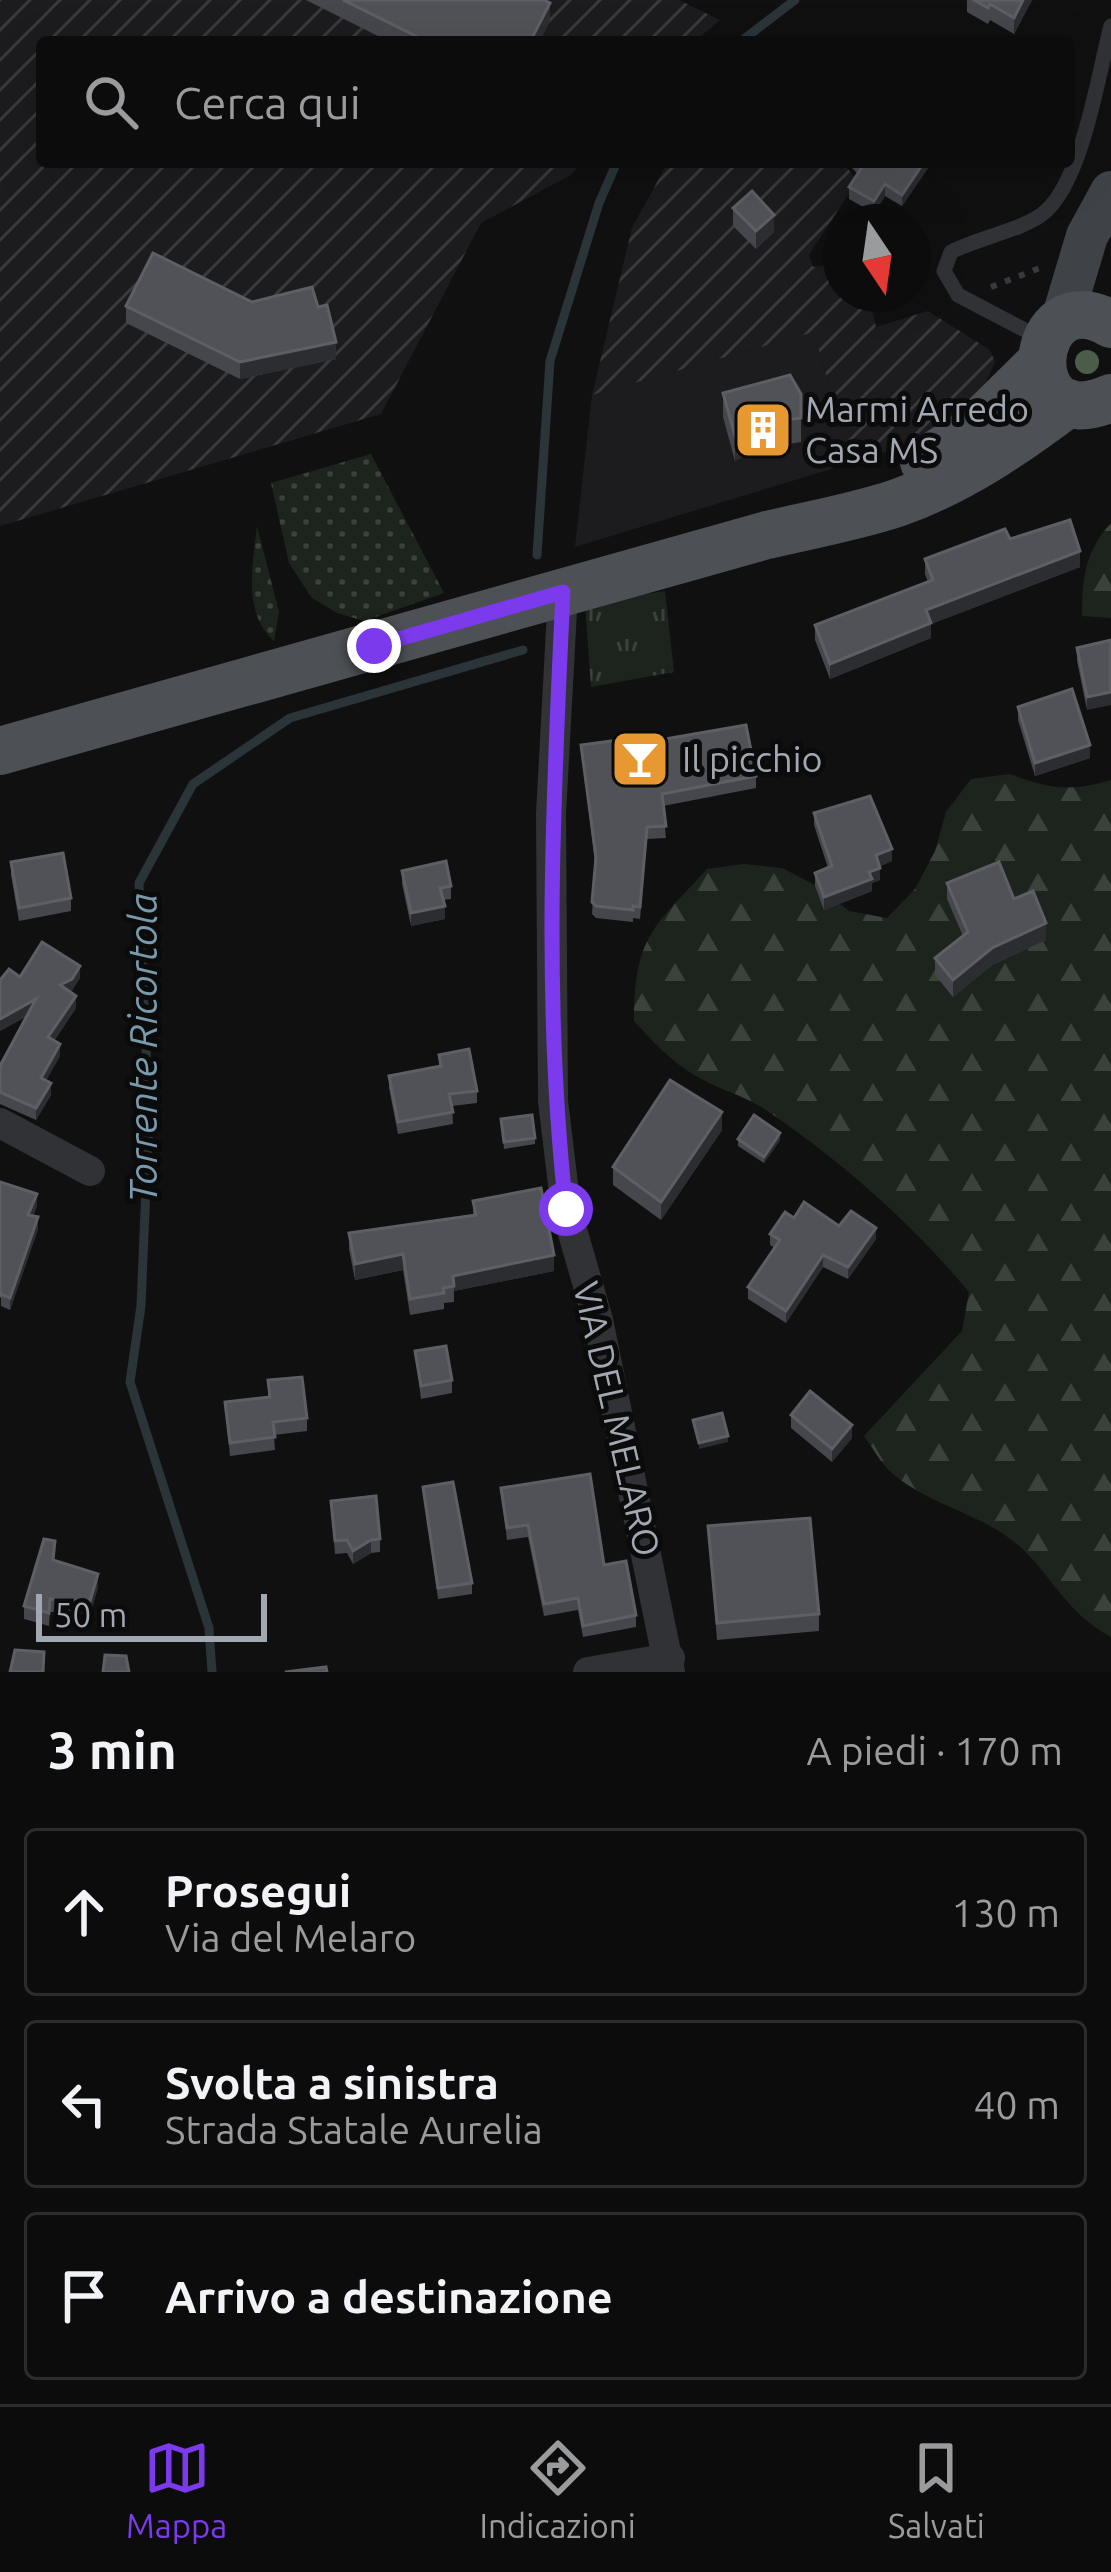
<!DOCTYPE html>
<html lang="it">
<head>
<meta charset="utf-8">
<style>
  :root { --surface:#0c0c0d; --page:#1a1a1b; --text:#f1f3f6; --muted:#9a9b9d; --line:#2c2c2e; --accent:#7c3aed }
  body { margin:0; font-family:Ubuntu,sans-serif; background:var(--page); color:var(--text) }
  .compass { position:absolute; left:823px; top:204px; width:108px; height:108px; border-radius:50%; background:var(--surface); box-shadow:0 12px 48px #0002; rotate:167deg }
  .scale { position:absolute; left:36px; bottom:30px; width:231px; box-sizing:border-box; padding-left:12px; border:6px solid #a2a8b1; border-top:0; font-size:33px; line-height:42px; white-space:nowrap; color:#a2a8b1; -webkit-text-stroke:9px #0b0b0c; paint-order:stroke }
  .stop { position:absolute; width:36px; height:36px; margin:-27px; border:9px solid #7c3aed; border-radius:50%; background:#fff }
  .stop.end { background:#7c3aed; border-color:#fff; box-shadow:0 3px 12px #0008 }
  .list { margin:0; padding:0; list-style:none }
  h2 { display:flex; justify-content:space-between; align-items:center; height:156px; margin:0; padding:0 48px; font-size:51px }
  h2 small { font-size:39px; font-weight:400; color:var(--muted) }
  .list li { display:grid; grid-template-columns:78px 1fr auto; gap:36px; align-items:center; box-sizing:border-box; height:168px; margin:0 24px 24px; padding:0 24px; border:3px solid var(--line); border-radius:12px }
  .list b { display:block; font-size:45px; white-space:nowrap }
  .list p { margin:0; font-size:39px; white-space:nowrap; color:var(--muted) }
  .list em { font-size:39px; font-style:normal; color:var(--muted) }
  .icon { flex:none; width:66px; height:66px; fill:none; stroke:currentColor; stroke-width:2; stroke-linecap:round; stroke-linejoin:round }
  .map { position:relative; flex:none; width:1111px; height:1672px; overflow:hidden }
  .search { position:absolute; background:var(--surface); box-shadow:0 12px 48px #0002; left:36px; right:36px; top:36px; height:132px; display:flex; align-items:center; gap:30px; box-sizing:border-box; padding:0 42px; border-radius:12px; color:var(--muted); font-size:45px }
  .sheet { height:732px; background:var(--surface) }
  nav { display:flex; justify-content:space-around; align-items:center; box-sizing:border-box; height:168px; border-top:3px solid var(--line); background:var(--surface); font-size:33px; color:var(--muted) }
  nav a { display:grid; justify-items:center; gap:6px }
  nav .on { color:var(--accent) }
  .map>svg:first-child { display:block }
  .built { fill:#1c1c1e }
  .industrial { fill:url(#industrial-furrows) }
  .grass { fill:url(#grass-dots) }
  .forest { fill:url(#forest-firs) }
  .park { fill:url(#park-tufts) }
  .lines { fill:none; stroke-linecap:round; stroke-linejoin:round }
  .stream { stroke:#2a3439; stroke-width:9 }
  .path { stroke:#37393d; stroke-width:6; stroke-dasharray:6 9; stroke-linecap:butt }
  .lane { stroke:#313236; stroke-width:15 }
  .street { stroke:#313236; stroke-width:30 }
  .secondary { stroke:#3f4246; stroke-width:42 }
  .primary { stroke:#4d5055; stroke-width:48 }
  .tree { fill:#4b5d4a }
  .wall { fill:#46474c }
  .shaded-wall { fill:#2c2d30 }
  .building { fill:#505257; stroke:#5d5f65; stroke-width:3 }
  .route { stroke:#7c3aed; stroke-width:15 }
  .labels { text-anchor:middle; stroke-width:10; stroke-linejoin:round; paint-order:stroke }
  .poi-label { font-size:36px; fill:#a2a8b1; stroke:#0b0b0c; text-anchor:start }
  .street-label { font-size:36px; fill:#a2a8b1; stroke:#0b0b0c }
  .water-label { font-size:39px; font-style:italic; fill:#7999ac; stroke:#0b0b0c }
</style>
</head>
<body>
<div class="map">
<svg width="1111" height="1672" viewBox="0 0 1111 1672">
  <defs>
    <pattern id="industrial-furrows" width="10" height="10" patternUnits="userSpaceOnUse" patternTransform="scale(3)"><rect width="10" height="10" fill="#1c1c1e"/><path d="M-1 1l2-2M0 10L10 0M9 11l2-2" fill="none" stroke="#3a3a3c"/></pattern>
    <pattern id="grass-dots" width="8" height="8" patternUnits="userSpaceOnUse" patternTransform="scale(3)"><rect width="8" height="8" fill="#1d241d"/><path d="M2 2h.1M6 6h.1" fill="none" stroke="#3b413b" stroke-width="1.8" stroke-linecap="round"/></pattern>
    <pattern id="forest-firs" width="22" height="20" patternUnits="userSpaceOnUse" patternTransform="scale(3)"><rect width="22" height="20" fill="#1d241d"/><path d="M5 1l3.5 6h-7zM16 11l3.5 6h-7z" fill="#3b413b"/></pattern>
    <pattern id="park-tufts" width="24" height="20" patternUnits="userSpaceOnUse" patternTransform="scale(3)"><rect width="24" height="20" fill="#1d241d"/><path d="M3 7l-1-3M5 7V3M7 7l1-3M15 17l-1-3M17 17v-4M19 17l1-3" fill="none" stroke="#3b413b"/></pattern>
  </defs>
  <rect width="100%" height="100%" fill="#101011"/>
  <!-- built -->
  <path class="built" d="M814,332L851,463L575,547L592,395Z"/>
  <!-- industrial -->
  <g class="industrial">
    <path d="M0,0H679L720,20L694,42H42V162H582L571,175L481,223L381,414L0,526Z"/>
    <path d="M668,162H843L857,181L809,255L813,267L841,263V294H868L876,327L928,311L990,350L995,362L981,393L919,441L851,463L814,332L592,395L632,228Z"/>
  </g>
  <!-- grass -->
  <g class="grass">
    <path d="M371,454L444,593L364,621L337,613L312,598L289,563L271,483Z"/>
    <path d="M257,526L279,612L274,641C242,612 253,565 257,526Z"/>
  </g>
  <!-- forest -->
  <g class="forest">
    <path d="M1111,523V618L1082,616C1082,579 1085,551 1111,523Z"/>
    <path d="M1010,774C1049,789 1071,792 1111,780V1637C1059,1609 1049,1565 1005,1535C970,1511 925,1502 892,1473C881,1464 873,1448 864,1436L962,1331L969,1292C911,1222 839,1159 763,1108C742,1095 718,1089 696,1076C672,1062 653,1042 634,1021C635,936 652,929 707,869L744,864L782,868L817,886L849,911L887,918L915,889L935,851L946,812L971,779Z"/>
  </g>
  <!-- park -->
  <path class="park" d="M665,591L674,672L591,687L585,604Z"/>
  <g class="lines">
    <!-- stream -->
    <g class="stream">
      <path d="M740,42L795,0"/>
      <path d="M537,555L550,361L599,203L617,162"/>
      <path d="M212,1672L209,1628L130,1382L141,1306L149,1117L139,883L193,784L290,718L523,650"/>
    </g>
    <!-- path -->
    <path class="path" d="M991,287L1040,268"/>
    <!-- lane -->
    <path class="lane" d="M1042,339L958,295L944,271L951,252C979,237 1025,230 1046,211C1083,177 1098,75 1111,26"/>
    <!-- street -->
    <g class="street">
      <path d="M563,592L551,814L553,1101L566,1209L598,1320L670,1672"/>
      <path d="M0,1123L90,1171"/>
      <path d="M588,1672L670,1658"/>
    </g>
    <!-- secondary -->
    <path class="secondary" d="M1061,323L1087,236L1111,192"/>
    <!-- primary -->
    <g class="primary">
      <path d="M1111,324C1026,275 1013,442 1111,398"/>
      <path d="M924,462L969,433L1040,363"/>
      <path d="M0,751L767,535C810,525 855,517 897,503C960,481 1015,443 1068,403"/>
    </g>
  </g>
  <!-- trees -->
  <circle class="tree" cx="1087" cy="362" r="12"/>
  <!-- wall -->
  <g class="wall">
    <path d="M306,0H544L550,21L539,42H390Z"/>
    <path d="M967,0H1032L1014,34L990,20L988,24L967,12Z"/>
    <path d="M846,162H932L902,206L885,196L874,213L849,199V187L858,174Z"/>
    <path d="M733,208L774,232L756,249L733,226Z"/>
    <path d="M252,302L336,359L240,379L126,323V306Z"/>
    <path d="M723,393L801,394V442L757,449L735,461L723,417Z"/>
    <path d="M1010,539L1080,567L931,624V638L830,679L815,640V625L928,582L925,574V559Z"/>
    <path d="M1111,640L1087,710L1077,661V648Z"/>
    <path d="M1018,707L1090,758L1035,776L1018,720Z"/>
    <path d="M581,745L619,747L756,776V788L663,806L666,838L647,839L640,919L633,918V922L596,918L592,914L595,864Z"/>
    <path d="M814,813L892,861L880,866V880L872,883V891L824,910L815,886V873L828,868L814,825Z"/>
    <path d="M11,862L71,898V911L19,921L11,875Z"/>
    <path d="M402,871L451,886V899L443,900L445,919L411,926L402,884Z"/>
    <path d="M947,883L1014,899L1046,940L992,965L953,997L935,975V958L963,936L947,899Z"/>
    <path d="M80,978L70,992L76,1008L54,1041L60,1056L46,1080L51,1095L36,1120L0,1104V1066L27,1016L0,1031V980Z"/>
    <path d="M439,1055L477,1091V1103L452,1106L453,1124L398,1134L389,1088V1076L439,1067Z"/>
    <path d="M501,1119L535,1138V1144L504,1149Z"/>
    <path d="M722,1130L661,1220L613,1185V1167Z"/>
    <path d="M738,1139L780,1140L764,1163L738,1146Z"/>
    <path d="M0,1182L37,1206L33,1216L38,1229L10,1310L1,1306Z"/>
    <path d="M473,1201L554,1271L454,1291V1302L444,1303V1309L410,1315L403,1270L355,1280L349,1249V1233L473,1215Z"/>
    <path d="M794,1218L839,1226L876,1239L848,1279L823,1267L786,1323L748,1299V1287L775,1248L770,1245V1234Z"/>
    <path d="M415,1351L452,1380V1393L421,1399Z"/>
    <path d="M268,1380L307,1418V1431L274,1435L275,1450L230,1456L225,1402L268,1397Z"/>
    <path d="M791,1415L852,1438L832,1462L791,1428Z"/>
    <path d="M423,1487L472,1583V1594L438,1599Z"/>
    <path d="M501,1488L604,1565L636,1615V1627L583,1637L578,1610L544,1616L528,1537L507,1540Z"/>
    <path d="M331,1501L380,1539V1552L371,1553L353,1564L347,1553L335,1554Z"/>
    <path d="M708,1526L819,1614V1631L717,1640Z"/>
    <path d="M54,1561L98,1587L90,1614L50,1612L49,1626L24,1619V1606Z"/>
  </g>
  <!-- shaded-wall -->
  <g class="shaded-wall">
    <path d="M1023,0H1032L1014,34V18Z"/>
    <path d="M550,3V21L539,42H530Z"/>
    <path d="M924,162H932L902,206V195Z"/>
    <path d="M885,184V196L874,213V201Z"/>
    <path d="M774,215V232L756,249V231Z"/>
    <path d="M336,342V359L240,379V362Z"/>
    <path d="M757,424V449L735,461V436Z"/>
    <path d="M1080,551V567L931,624V638L830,679V664L926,610Z"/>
    <path d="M1111,692V705L1087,710V697Z"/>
    <path d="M1090,745V758L1035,776V763Z"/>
    <path d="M892,849V861L876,868V855Z"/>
    <path d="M880,868V880L872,883V891L824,910V897Z"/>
    <path d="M445,906V919L411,926V913Z"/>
    <path d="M1046,923V940L992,965L953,997V980L992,948Z"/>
    <path d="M80,966V978L72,991L60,997V985Z"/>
    <path d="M76,996V1008L48,1049V1037Z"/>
    <path d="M36,999V1011L0,1031V1019Z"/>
    <path d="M60,1044V1056L41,1090V1078Z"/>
    <path d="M51,1083V1095L36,1120V1108Z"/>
    <path d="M722,1112V1130L661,1220V1202Z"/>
    <path d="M780,1133V1140L764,1163V1157Z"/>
    <path d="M37,1194V1206L28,1227V1215Z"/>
    <path d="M38,1217V1229L10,1310V1298Z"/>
    <path d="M876,1228V1239L848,1279V1267Z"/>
    <path d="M403,1254V1270L355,1280V1264Z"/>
    <path d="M554,1255V1271L454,1291L453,1276Z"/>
    <path d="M823,1255V1267L786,1323V1311Z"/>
    <path d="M852,1425V1438L832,1462V1449Z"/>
    <path d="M728,1436V1442L699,1449V1443Z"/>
    <path d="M371,1540V1553L353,1564V1551Z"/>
    <path d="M98,1574V1587L90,1614V1601Z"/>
  </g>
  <!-- building -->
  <g class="building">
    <path d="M343,0H544L550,3L530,42H428Z"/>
    <path d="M974,0H1023L1014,18L990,4L988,8Z"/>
    <path d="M858,162H924L902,195L885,184L874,201L849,187L862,167Z"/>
    <path d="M752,191L774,215L756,231L733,208Z"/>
    <path d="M153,253L252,302L312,287L318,307L327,305L336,342L240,362L126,306Z"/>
    <path d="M790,375L801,394V418L757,424L735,436L723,393Z"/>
    <path d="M1070,520L1080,551L926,610L931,623L830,664L815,625L933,580L925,559L1005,529L1010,539Z"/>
    <path d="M1111,640V692L1087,697L1077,648Z"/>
    <path d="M1072,689L1090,745L1035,763L1018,707Z"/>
    <path d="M746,725L756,776L662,794L666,826L647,827L640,907L633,906V910L596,906L592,902L596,857L581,745L619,740V747Z"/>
    <path d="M870,796L892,849L876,855L880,868L869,872L872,879L824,897L815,873L832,866L814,813Z"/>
    <path d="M63,853L71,898L19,908L11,862Z"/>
    <path d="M446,861L451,886L440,888L445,906L411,913L402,871Z"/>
    <path d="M999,862L1014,899L1033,891L1046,923L992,948L953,980L935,958L968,932L947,883Z"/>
    <path d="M42,942L80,966L72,979L60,985L76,996L48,1037L60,1044L41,1078L51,1083L36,1108L0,1092V1066L36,999L0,1019V980L9,969L20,977Z"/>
    <path d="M469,1049L477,1091L449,1094L453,1112L398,1122L389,1076L441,1066L439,1055Z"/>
    <path d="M670,1080L722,1112L661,1202L613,1167Z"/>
    <path d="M532,1115L535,1138L504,1142L501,1119Z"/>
    <path d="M754,1115L780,1133L764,1157L738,1139Z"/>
    <path d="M0,1182L37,1194L28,1215L38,1217L10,1298L1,1294L0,1297Z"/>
    <path d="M541,1188L554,1255L453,1276L454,1286L443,1288L444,1293L410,1299L403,1254L355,1264L349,1233L476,1215L473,1201Z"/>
    <path d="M804,1202L839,1226L851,1211L876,1228L848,1267L823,1255L786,1311L748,1287L780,1240L770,1234L785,1212L794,1218Z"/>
    <path d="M446,1346L452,1380L421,1386L415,1351Z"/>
    <path d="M302,1377L307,1418L273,1422L275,1437L230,1443L225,1402L270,1397L268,1380Z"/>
    <path d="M810,1391L852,1425L832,1449L791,1415Z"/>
    <path d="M722,1413L728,1436L699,1443L693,1420Z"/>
    <path d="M590,1474L604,1565L626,1561L636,1615L583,1626L578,1598L544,1604L528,1525L507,1528L501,1488Z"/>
    <path d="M453,1482L472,1583L438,1588L423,1487Z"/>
    <path d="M376,1496L380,1539L371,1540L353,1551L347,1540L335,1541L331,1501Z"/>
    <path d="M810,1518L819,1614L717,1623L708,1526Z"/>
    <path d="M44,1539L55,1541L53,1560L98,1574L90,1601L50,1599L49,1613L24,1606Z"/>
    <path d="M15,1650L44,1652L43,1672H10Z"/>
    <path d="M105,1655L126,1656L129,1672H103Z"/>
    <path d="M326,1667L327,1672H285Z"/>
  </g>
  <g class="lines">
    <!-- route -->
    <path class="route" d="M374,646L563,592C553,798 543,1004 566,1209"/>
  </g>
  <!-- icons -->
  <defs>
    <g id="building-square" transform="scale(3)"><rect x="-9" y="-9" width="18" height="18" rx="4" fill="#e89831" stroke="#0b0b0c"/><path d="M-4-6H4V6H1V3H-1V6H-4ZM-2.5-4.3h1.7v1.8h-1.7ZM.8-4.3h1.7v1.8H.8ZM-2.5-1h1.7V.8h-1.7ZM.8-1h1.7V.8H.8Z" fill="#fff"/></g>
    <g id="bar-square" transform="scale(3)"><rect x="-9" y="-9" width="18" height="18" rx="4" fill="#e89831" stroke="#0b0b0c"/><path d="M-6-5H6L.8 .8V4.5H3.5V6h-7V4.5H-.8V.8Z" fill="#fff"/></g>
  </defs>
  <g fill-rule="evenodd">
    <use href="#building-square" x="763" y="430"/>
    <use href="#bar-square" x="640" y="759"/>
  </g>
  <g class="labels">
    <!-- poi labels -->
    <g class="poi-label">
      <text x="805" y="422">Marmi Arredo<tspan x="805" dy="41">Casa MS</tspan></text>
      <text x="682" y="772">Il picchio</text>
    </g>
    <!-- street labels -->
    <g class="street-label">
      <text transform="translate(617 1419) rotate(77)" y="13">VIA DEL MELARO</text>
    </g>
    <!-- water labels -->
    <g class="water-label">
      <text transform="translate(143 1048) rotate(-90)" y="14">Torrente Ricortola</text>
    </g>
  </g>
</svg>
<svg class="compass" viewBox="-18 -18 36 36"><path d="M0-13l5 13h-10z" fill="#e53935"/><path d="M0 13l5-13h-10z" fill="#9a9b9d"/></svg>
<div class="scale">50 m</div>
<div class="stop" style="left:566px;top:1209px"></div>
<div class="stop end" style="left:374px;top:646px"></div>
<div class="search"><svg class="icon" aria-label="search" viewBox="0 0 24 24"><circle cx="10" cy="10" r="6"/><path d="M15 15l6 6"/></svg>Cerca qui</div>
</div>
<section class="sheet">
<h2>3 min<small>A piedi · 170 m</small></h2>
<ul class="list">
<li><svg class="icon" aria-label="ahead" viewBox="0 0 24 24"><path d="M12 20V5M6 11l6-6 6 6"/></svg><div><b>Prosegui</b><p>Via del Melaro</p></div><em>130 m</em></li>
<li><svg class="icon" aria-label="left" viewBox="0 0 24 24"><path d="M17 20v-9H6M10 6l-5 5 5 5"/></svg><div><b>Svolta a sinistra</b><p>Strada Statale Aurelia</p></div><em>40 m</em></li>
<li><svg class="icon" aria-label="arrive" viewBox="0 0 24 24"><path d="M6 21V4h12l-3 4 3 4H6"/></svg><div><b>Arrivo a destinazione</b></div></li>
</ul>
</section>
<nav>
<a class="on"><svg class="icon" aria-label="map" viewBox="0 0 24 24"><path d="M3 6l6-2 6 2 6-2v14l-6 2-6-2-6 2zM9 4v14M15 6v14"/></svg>Mappa</a>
<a><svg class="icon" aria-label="directions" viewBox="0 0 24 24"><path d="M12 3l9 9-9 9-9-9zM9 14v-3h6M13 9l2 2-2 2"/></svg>Indicazioni</a>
<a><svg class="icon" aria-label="saved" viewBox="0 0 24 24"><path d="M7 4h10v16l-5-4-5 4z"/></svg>Salvati</a>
</nav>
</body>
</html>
